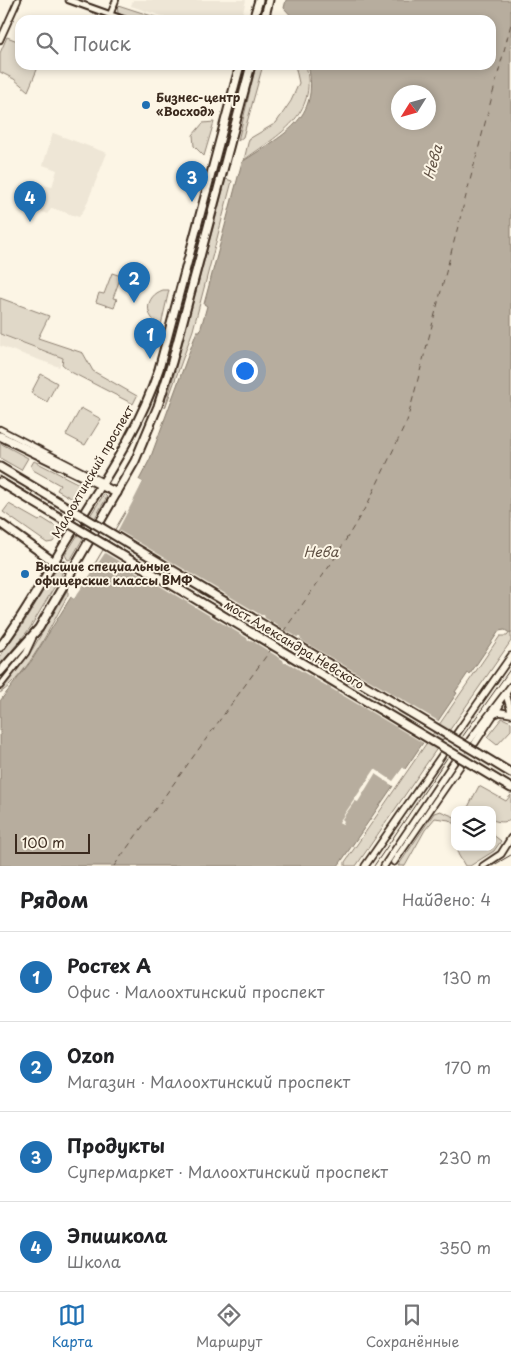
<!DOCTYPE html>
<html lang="ru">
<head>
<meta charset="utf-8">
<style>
  :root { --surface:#fff; --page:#f6f6f6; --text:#202124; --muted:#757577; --line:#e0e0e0; --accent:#1f6fb2 }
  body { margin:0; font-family:"Playpen Sans",sans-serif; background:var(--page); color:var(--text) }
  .controls { position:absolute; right:15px; bottom:15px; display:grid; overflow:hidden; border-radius:10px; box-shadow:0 2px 8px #0003 }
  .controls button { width:45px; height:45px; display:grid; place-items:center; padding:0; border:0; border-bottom:1px solid var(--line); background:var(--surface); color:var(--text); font:25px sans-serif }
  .compass { position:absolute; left:391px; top:85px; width:45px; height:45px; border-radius:50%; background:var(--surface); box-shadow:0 2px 8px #0003; rotate:233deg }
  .scale { position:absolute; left:15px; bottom:12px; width:75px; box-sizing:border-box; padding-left:5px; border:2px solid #3b2a1e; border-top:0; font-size:14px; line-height:18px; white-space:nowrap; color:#3b2a1e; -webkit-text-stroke:4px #fcf5e5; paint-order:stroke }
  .you { position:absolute; left:244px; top:370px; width:18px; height:18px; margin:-12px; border:4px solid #fff; border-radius:50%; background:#1a73e8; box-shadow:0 0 0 8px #1a73e833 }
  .badge { display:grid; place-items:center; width:32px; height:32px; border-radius:50%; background:var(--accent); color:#fff; font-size:16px; font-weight:700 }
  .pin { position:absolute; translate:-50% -41px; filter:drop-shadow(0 1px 2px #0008) }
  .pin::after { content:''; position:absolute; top:26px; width:18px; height:15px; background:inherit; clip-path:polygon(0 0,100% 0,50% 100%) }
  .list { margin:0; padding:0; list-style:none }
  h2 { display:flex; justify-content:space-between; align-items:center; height:65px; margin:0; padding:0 20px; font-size:21px }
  h2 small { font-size:16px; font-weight:400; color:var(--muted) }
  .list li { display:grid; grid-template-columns:32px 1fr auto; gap:15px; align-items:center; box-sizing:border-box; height:90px; padding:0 20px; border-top:1px solid var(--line) }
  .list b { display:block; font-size:19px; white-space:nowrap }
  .list p { margin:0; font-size:16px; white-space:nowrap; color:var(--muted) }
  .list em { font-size:16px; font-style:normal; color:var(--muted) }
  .icon { flex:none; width:28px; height:28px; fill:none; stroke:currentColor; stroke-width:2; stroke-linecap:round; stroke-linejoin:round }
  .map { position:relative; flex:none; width:511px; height:866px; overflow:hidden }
  .search { position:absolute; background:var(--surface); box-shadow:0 2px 8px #0003; left:15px; right:15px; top:15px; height:55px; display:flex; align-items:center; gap:12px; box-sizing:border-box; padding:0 18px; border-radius:15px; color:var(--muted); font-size:19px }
  .sheet { height:425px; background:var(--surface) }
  nav { display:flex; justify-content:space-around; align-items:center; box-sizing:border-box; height:70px; border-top:1px solid var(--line); background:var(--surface); font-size:14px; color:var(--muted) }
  nav a { display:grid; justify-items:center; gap:2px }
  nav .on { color:var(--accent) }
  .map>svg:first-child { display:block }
  .built { fill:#eee6d6 }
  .green { fill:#e0d8c8; stroke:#8e8173 }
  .water { fill:#b7ad9e; stroke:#85796b; fill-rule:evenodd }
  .pier { fill:#fcf5e5 }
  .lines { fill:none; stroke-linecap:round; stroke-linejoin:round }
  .ferry { stroke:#605144; stroke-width:1; stroke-dasharray:6 5; stroke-linecap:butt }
  .secondary-tunnel { stroke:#d5ccbd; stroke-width:5.5; stroke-dasharray:5.5 3; stroke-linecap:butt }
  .minor-casing { stroke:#3b2a1e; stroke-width:8 }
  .tertiary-casing { stroke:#3b2a1e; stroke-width:9 }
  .secondary-casing { stroke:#3b2a1e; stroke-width:9 }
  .primary-casing { stroke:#3b2a1e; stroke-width:11 }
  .minor { stroke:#fcf5e5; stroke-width:4.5 }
  .tertiary { stroke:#fcf5e5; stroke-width:5 }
  .secondary { stroke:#fcf5e5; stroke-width:5.5 }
  .primary { stroke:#fcf5e5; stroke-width:7 }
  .tram { stroke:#3b2a1e; stroke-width:1 }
  .primary-bridge-casing { stroke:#3b2a1e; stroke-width:11; stroke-linecap:butt }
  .primary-bridge { stroke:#fcf5e5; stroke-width:7 }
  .poi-dot { fill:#1f6fb2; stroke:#fcf5e5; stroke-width:2 }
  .labels { text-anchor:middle; stroke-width:4; stroke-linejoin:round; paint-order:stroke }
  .poi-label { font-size:12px; font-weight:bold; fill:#3b2a1e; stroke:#fcf5e5; text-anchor:start }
  .street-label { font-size:12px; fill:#3b2a1e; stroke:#fcf5e5 }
  .water-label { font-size:14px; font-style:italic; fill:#605144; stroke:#fcf5e5 }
</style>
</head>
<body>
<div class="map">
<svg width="511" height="866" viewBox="0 0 511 866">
  <rect width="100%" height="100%" fill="#fcf5e5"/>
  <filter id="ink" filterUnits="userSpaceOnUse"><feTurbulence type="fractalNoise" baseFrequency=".02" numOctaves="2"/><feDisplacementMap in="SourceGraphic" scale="10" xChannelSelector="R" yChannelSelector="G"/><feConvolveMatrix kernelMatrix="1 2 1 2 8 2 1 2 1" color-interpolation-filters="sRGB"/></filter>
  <g filter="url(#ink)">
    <!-- built -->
    <g class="built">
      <path d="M133,0H246L241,20H175L131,6Z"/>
      <path d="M53,133L107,153L85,208L79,217L52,208L47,214L20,203L25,188L33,191L36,183L52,187L57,170L43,165Z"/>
      <path d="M0,335L62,358L59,367L0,346Z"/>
    </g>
    <!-- green -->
    <g class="green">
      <path d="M117,5H118L164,20H134L118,13Z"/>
      <path d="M7,37L20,42V65H39L28,91L14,79L0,72V53Z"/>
      <path d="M256,65H263L243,137L238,141Z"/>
      <path d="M295,65H306C318,116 279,134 244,160L249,139L276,123L291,101L299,83Z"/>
      <path d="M214,122L204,156L194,146L193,135L203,123Z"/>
      <path d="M226,179L232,181L193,330L165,408Z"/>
      <path d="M112,273L121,276L113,298L117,299L114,308L96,302L99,293L104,294Z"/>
      <path d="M163,290H169L161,325C143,317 145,296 163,290Z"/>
      <path d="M0,298L49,316L38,338L83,353L93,371L137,396L133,404L71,372L62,364L63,358L0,334Z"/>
      <path d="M41,374L57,383L47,402L31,393Z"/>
      <path d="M81,408L101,419L85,445L66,435Z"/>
      <path d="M0,443L28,458L21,470L0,458Z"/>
      <path d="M34,461L83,486L84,491L78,502L57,490L60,485L33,470L31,466Z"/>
      <path d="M104,494L107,497L71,559L68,560L65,555Z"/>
      <path d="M9,504L39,521L42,518L61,530L53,542L47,543L3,512Z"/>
      <path d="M56,570H60L62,574L30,628L0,665V656L23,624Z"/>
      <path d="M68,589V595C51,625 29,674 0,693L29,655Z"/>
      <path d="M511,631V641L356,866H345V862L500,636H507Z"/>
      <path d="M502,718L511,722V730L497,745L487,737Z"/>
      <path d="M479,786L506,801L511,795V820C504,823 499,822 492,820V810L467,809Z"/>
      <path d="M440,811L455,817V825L449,820L435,818L425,830L405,866H398L434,813Z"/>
      <path d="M492,834L501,841L494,851L470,866H465L458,854L459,847H492Z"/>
    </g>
    <!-- water -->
    <path class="water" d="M286,0H511V634L505,630L499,631L470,674L468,673L455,692L457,693L405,769L403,767L391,785L393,786L338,866H0V701L32,660L71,597L74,599L143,482L139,480L150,459L197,331H200L207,306L204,304L242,162C282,135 321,120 308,65H491V20H295L284,8ZM398,92H428V122H398Z"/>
    <!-- pier -->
    <g class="pier">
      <path d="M139,480L143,482L118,530L261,615H264L265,618L297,637H300L301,640L440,722L425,744L288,663H284L283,660L251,640L248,641L247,638L105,553L74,599L71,597L89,571L92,570L126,512L125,509Z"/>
      <path d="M403,767L405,769L393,786L375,774L358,802L355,801L342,819L344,821L342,825L339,822L375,769L393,781Z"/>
    </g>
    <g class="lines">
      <!-- ferry -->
      <g class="ferry">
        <path d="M283,632L333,561L368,503L407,421L511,24"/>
        <path d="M114,866L272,648"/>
      </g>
      <!-- secondary-tunnel -->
      <path class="secondary-tunnel" d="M460,766L473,747"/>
      <!-- minor casing -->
      <g class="minor-casing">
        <g id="minor">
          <path d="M110,15L116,0"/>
          <path d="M0,40L18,0"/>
          <path d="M0,429L103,482"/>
          <path d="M0,686L26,653L33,638"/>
        </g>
      </g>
      <!-- tertiary casing -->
      <g class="tertiary-casing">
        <path id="tertiary" d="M69,0L125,20"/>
      </g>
      <!-- secondary casing -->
      <g class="secondary-casing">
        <g id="secondary">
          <path d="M506,694L511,711"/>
          <path d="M495,714L500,712L511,714"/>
          <path d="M457,733L511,656"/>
          <path d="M470,740L511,686"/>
          <path d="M475,743L500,705"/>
          <path d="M394,862L460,766"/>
          <path d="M365,866L442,755"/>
          <path d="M384,866L454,762"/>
          <path d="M483,866L501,854L511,838"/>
        </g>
      </g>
      <!-- primary casing -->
      <g class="primary-casing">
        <g id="primary">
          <path d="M253,20L259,0"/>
          <path d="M264,20L269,0"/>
          <path d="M0,436L117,493"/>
          <path d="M0,467L72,510"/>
          <path d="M0,482L65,521"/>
          <path d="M0,523L54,562L72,571"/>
          <path d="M0,647C26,613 45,576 67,540C101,485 139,431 159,369L240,65"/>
          <path d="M0,672L39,628L135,461L158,406L172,362L251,65"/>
          <path d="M478,753L511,773"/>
          <path d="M471,764L511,788"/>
        </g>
      </g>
      <!-- minor -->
      <use href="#minor" class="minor"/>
      <!-- tertiary -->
      <use href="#tertiary" class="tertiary"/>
      <!-- secondary -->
      <use href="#secondary" class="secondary"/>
      <!-- primary -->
      <use href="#primary" class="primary"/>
      <!-- tram -->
      <g class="tram">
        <path d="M0,476L511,783"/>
        <path d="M463,736L511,668"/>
        <path d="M374,866L447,758"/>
        <path d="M492,866L511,855"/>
      </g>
      <!-- primary-bridge casing -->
      <g class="primary-bridge-casing">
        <g id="primary-bridge">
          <path d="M72,510L478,753"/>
          <path d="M65,521L471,764"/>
        </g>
      </g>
      <!-- primary-bridge -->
      <use href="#primary-bridge" class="primary-bridge"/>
    </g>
  </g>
  <!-- markers -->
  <g class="poi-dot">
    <circle cx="146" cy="105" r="5"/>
    <circle cx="25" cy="574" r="5"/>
  </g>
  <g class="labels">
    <!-- poi labels -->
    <g class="poi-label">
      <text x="156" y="102">Бизнес-центр<tspan x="156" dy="14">«Восход»</tspan></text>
      <text x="35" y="571">Высшие специальные<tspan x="35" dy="14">офицерские классы ВМФ</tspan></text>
    </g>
    <!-- street labels -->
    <g class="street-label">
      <text transform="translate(93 472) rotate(-60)" y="4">Малоохтинский проспект</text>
      <text transform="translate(294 645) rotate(31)" y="4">мост Александра Невского</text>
    </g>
    <!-- water labels -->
    <g class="water-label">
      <text transform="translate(433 162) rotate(-74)" y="5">Нева</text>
      <text x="321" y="557">Нева</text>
    </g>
  </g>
</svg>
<div class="controls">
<button><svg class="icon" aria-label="layers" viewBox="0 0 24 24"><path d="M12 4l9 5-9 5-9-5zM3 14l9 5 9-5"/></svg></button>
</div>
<svg class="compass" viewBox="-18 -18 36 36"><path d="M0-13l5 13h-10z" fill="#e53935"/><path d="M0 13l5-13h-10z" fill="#757577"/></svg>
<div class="scale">100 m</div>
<div class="you"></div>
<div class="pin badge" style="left:150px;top:359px">1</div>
<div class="pin badge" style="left:134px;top:303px">2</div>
<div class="pin badge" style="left:192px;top:202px">3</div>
<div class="pin badge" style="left:30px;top:222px">4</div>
<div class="search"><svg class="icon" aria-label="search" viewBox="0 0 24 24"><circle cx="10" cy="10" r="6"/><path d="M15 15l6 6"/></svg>Поиск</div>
</div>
<section class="sheet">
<h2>Рядом<small>Найдено: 4</small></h2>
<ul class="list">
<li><span class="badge">1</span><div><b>Ростех А</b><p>Офис · Малоохтинский проспект</p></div><em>130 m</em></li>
<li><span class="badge">2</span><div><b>Ozon</b><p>Магазин · Малоохтинский проспект</p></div><em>170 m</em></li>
<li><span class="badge">3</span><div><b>Продукты</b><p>Супермаркет · Малоохтинский проспект</p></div><em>230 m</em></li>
<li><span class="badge">4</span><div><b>Эпишкола</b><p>Школа</p></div><em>350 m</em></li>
</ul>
</section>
<nav>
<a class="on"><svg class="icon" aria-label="map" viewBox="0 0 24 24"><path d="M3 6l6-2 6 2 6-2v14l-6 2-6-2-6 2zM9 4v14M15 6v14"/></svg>Карта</a>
<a><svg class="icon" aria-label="directions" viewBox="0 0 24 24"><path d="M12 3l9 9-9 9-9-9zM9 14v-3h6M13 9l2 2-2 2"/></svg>Маршрут</a>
<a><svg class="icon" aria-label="saved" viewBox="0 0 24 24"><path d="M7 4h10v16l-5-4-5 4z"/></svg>Сохранённые</a>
</nav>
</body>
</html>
